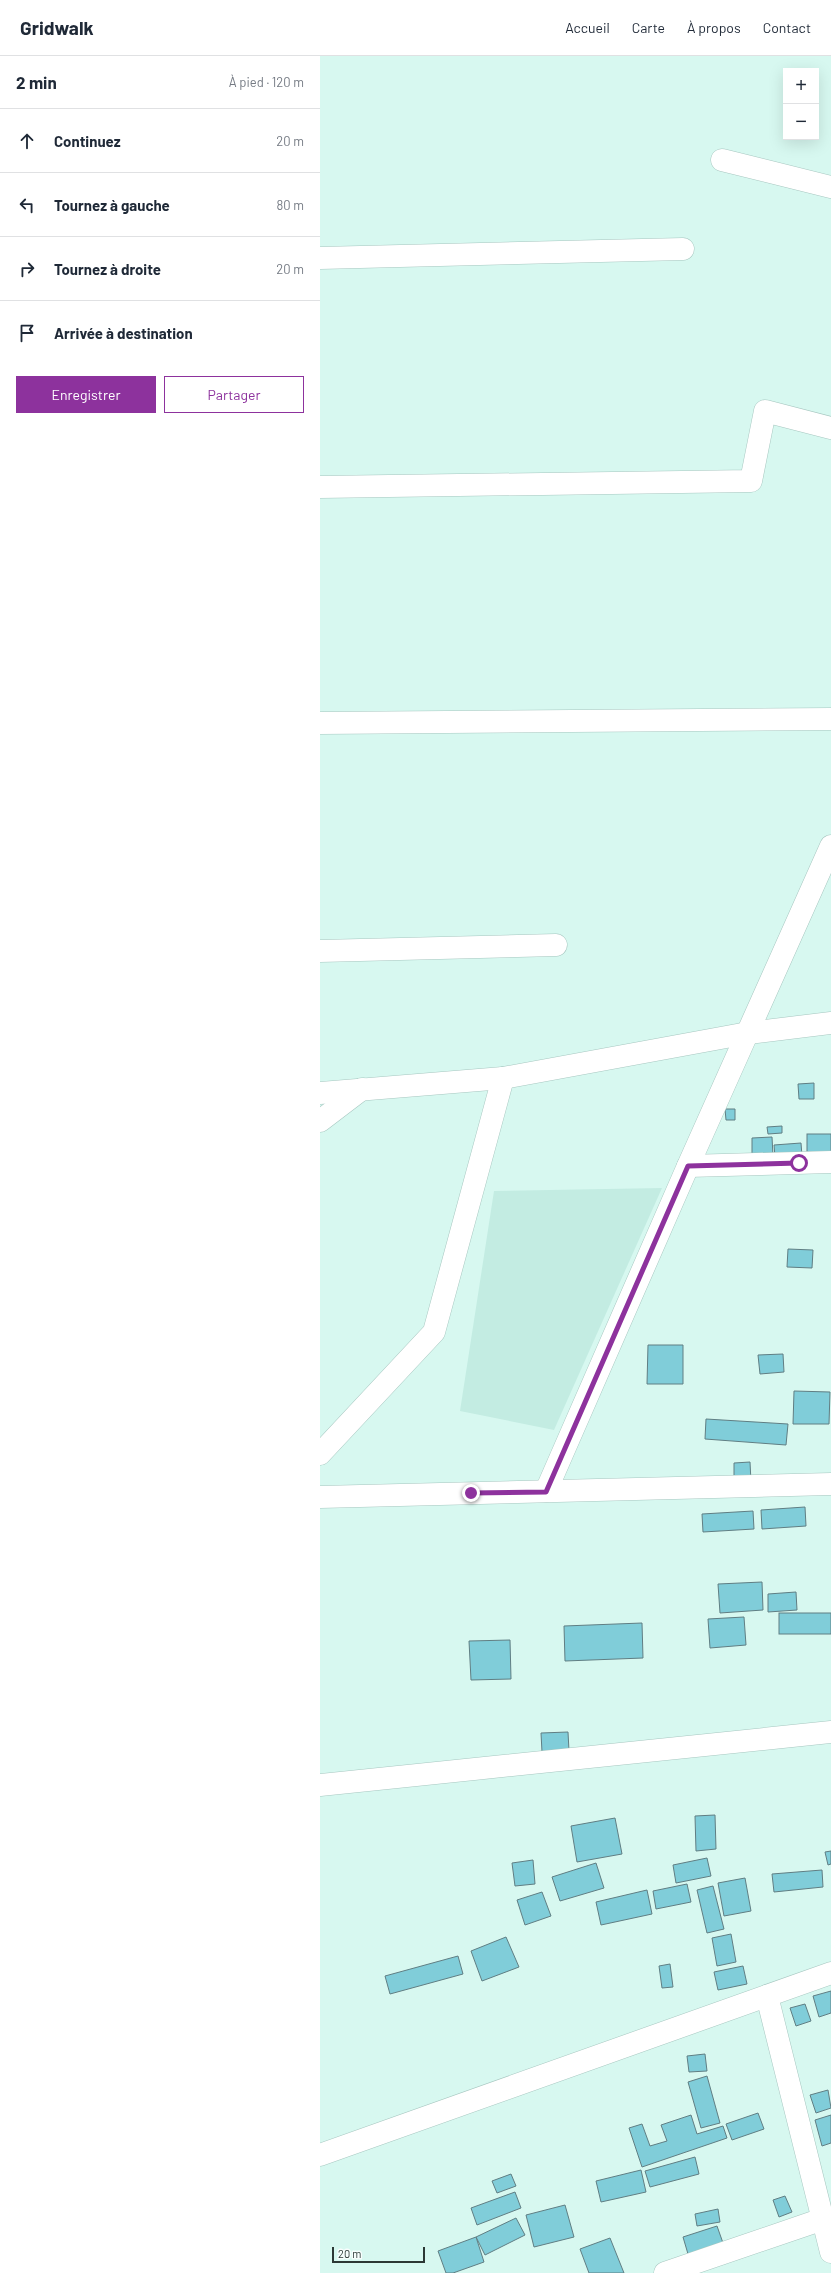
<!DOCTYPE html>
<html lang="fr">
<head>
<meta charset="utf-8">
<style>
  :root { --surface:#fff; --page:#f2f2f3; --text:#1f2937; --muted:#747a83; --line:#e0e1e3; --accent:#8d329d }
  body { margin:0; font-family:Barlow,sans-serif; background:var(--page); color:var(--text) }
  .controls { position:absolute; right:12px; top:12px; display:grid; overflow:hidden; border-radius:0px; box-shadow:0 4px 16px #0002 }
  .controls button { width:36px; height:36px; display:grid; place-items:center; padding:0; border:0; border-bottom:1px solid var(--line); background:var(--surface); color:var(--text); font:20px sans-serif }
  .scale { position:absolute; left:12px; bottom:10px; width:93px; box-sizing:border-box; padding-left:4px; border:2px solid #2b3835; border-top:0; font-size:11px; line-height:14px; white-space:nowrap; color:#2b3835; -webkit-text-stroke:3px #f8fefd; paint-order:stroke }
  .stop { position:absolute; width:12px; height:12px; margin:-9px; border:3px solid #8d329d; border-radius:50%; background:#fff }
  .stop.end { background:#8d329d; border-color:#fff; box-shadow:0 1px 4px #0008 }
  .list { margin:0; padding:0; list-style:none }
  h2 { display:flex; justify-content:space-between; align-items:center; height:52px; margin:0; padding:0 16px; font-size:17px }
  h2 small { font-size:13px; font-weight:400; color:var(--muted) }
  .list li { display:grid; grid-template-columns:26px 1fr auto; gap:12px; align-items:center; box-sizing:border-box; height:64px; padding:0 16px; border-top:1px solid var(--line) }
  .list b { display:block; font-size:15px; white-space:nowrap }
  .list em { font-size:13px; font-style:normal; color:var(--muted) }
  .actions { display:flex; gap:8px; padding:12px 16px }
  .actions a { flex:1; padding:9px 0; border:1px solid var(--accent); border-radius:0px; text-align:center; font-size:14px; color:var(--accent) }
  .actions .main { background:var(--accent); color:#fff }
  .icon { flex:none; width:22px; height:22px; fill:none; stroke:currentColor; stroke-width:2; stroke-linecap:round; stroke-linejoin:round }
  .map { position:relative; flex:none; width:511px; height:2217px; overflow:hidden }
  header { display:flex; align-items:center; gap:24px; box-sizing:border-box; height:56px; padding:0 20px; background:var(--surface); border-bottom:1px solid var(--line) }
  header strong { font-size:19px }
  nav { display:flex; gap:22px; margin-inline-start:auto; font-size:14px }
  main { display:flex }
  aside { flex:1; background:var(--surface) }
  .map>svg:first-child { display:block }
  .built { fill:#c3ece2 }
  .building { fill:#80cdd9; stroke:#607e83 }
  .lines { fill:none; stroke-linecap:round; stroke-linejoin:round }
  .street-casing { stroke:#a7c7c0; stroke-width:23 }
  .street { stroke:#fff; stroke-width:22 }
  .route { stroke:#8d329d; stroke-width:5 }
</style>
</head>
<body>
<header>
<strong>Gridwalk</strong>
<nav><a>Accueil</a><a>Carte</a><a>À propos</a><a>Contact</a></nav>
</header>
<main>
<aside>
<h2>2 min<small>À pied · 120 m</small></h2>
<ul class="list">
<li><svg class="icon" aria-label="ahead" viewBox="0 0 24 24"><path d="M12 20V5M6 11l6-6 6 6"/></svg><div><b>Continuez</b></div><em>20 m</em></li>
<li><svg class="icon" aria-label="left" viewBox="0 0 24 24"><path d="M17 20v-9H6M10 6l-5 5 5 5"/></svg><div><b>Tournez à gauche</b></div><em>80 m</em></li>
<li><svg class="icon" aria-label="right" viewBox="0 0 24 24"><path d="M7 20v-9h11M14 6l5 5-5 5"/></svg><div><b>Tournez à droite</b></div><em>20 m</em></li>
<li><svg class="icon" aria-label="arrive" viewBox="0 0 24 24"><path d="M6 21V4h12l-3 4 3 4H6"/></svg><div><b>Arrivée à destination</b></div></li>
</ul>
<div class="actions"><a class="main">Enregistrer</a><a>Partager</a></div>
</aside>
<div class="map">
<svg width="511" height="2217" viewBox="0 0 511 2217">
  <rect width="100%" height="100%" fill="#d7f8f0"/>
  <!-- built -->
  <path class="built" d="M342,1132L234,1374L140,1355L174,1135Z"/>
  <!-- building -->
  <g class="building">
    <path d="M494,1027V1043H479L478,1028Z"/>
    <path d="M405,1053H415V1064H406Z"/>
    <path d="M462,1070V1077L448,1078L447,1071Z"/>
    <rect x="487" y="1078" width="24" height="18"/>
    <path d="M452,1081L453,1100H432V1082Z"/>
    <path d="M481,1087L482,1100L455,1101L454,1089Z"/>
    <path d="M468,1193L493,1194L492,1212L467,1211Z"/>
    <path d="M328,1289H363V1328H327Z"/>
    <path d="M463,1298L464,1316L440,1318L438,1299Z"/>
    <path d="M474,1335L510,1336L509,1368H473Z"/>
    <path d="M386,1363L468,1368L466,1389L385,1383Z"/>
    <path d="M430,1406L431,1426H414V1407Z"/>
    <path d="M485,1451L486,1470L442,1473L441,1454Z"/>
    <path d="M433,1455L434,1473L383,1476L382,1458Z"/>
    <path d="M442,1526L443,1554L400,1557L398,1528Z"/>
    <path d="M476,1536L477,1554L448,1556V1538Z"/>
    <rect x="459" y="1557" width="52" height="21"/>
    <path d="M424,1561L426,1589L390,1592L388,1563Z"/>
    <path d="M322,1567L323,1602L245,1605L244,1570Z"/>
    <path d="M190,1584L191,1623L151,1624L149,1585Z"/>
    <path d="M248,1676L249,1695L222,1696L221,1677Z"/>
    <path d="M395,1759L396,1793L376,1795L375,1760Z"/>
    <path d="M295,1762L302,1798L257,1806L251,1770Z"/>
    <path d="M511,1795V1808L508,1809L505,1796Z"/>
    <path d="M387,1802L391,1820L356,1827L353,1809Z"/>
    <path d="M213,1804L215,1828L195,1830L192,1807Z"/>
    <path d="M276,1807L284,1832L240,1845L232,1821Z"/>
    <path d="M502,1814L503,1831L454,1836L452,1818Z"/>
    <path d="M425,1822L431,1855L404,1860L398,1827Z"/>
    <path d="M367,1828L371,1846L336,1853L333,1835Z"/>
    <path d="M393,1830L404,1873L387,1877L377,1834Z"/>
    <path d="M327,1834L332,1858L281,1869L276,1846Z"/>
    <path d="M222,1836L231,1860L205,1869L197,1844Z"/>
    <path d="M411,1878L416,1906L397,1910L392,1882Z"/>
    <path d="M186,1881L199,1911L162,1925L151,1895Z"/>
    <path d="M138,1900L143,1918L70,1938L65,1920Z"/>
    <path d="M350,1908L353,1931L342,1932L339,1910Z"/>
    <path d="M423,1910L427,1928L398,1934L394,1916Z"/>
    <path d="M511,1935V1957L499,1961L493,1940Z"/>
    <path d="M485,1948L491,1965L476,1970L470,1952Z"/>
    <path d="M385,1998L387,2015L369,2016L367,2000Z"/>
    <path d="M387,2020L400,2067L381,2072L368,2026Z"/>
    <path d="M508,2034L511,2052L496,2057L490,2039Z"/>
    <path d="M438,2057L444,2073L412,2084L406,2068Z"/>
    <path d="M371,2059L377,2078L403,2070L407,2082L322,2111L309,2072L322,2068L330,2090L347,2085L341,2069Z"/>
    <path d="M511,2059V2087L502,2090L495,2064Z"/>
    <path d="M375,2101L379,2118L330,2131L325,2115Z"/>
    <path d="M321,2114L326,2136L281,2146L276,2125Z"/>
    <path d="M191,2118L196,2130L177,2137L172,2125Z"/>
    <path d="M195,2136L201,2152L157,2169L151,2152Z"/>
    <path d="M465,2140L472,2156L459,2161L453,2144Z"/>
    <path d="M245,2149L254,2181L214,2191L206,2159Z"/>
    <path d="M398,2153L400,2166L377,2170L375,2158Z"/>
    <path d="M196,2162L205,2179L165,2199L156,2181Z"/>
    <path d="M397,2170L403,2187L368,2198L363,2181Z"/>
    <path d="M156,2181L164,2206L133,2217H126L118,2195Z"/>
    <path d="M290,2182L304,2217H269L260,2193Z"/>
  </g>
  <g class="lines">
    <!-- street casing -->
    <g class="street-casing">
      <g id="street">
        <path d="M402,104L511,131"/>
        <path d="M0,202L363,193"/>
        <path d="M0,431L431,425L445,355L511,372"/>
        <path d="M0,667L511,663"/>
        <path d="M0,895L236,889"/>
        <path d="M0,1037L183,1022L428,977L511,967"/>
        <path d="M0,1065L42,1033"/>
        <path d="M368,1110L511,1106"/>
        <path d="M0,1398L114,1276L183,1022"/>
        <path d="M226,1435L368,1110L511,790"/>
        <path d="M0,1441L511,1428"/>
        <path d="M0,1729L511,1676"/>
        <path d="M447,1940L511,2196"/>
        <path d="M0,2099L511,1917"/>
        <path d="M345,2217L503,2163"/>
      </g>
    </g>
    <!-- street -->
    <use href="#street" class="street"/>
  </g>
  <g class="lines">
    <!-- route -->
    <path class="route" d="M151,1437L226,1436L368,1110L479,1107"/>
  </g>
</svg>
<div class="controls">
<button>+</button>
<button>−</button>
</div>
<div class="scale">20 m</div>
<div class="stop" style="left:479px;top:1107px"></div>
<div class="stop end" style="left:151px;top:1437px"></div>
</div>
</main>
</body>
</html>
